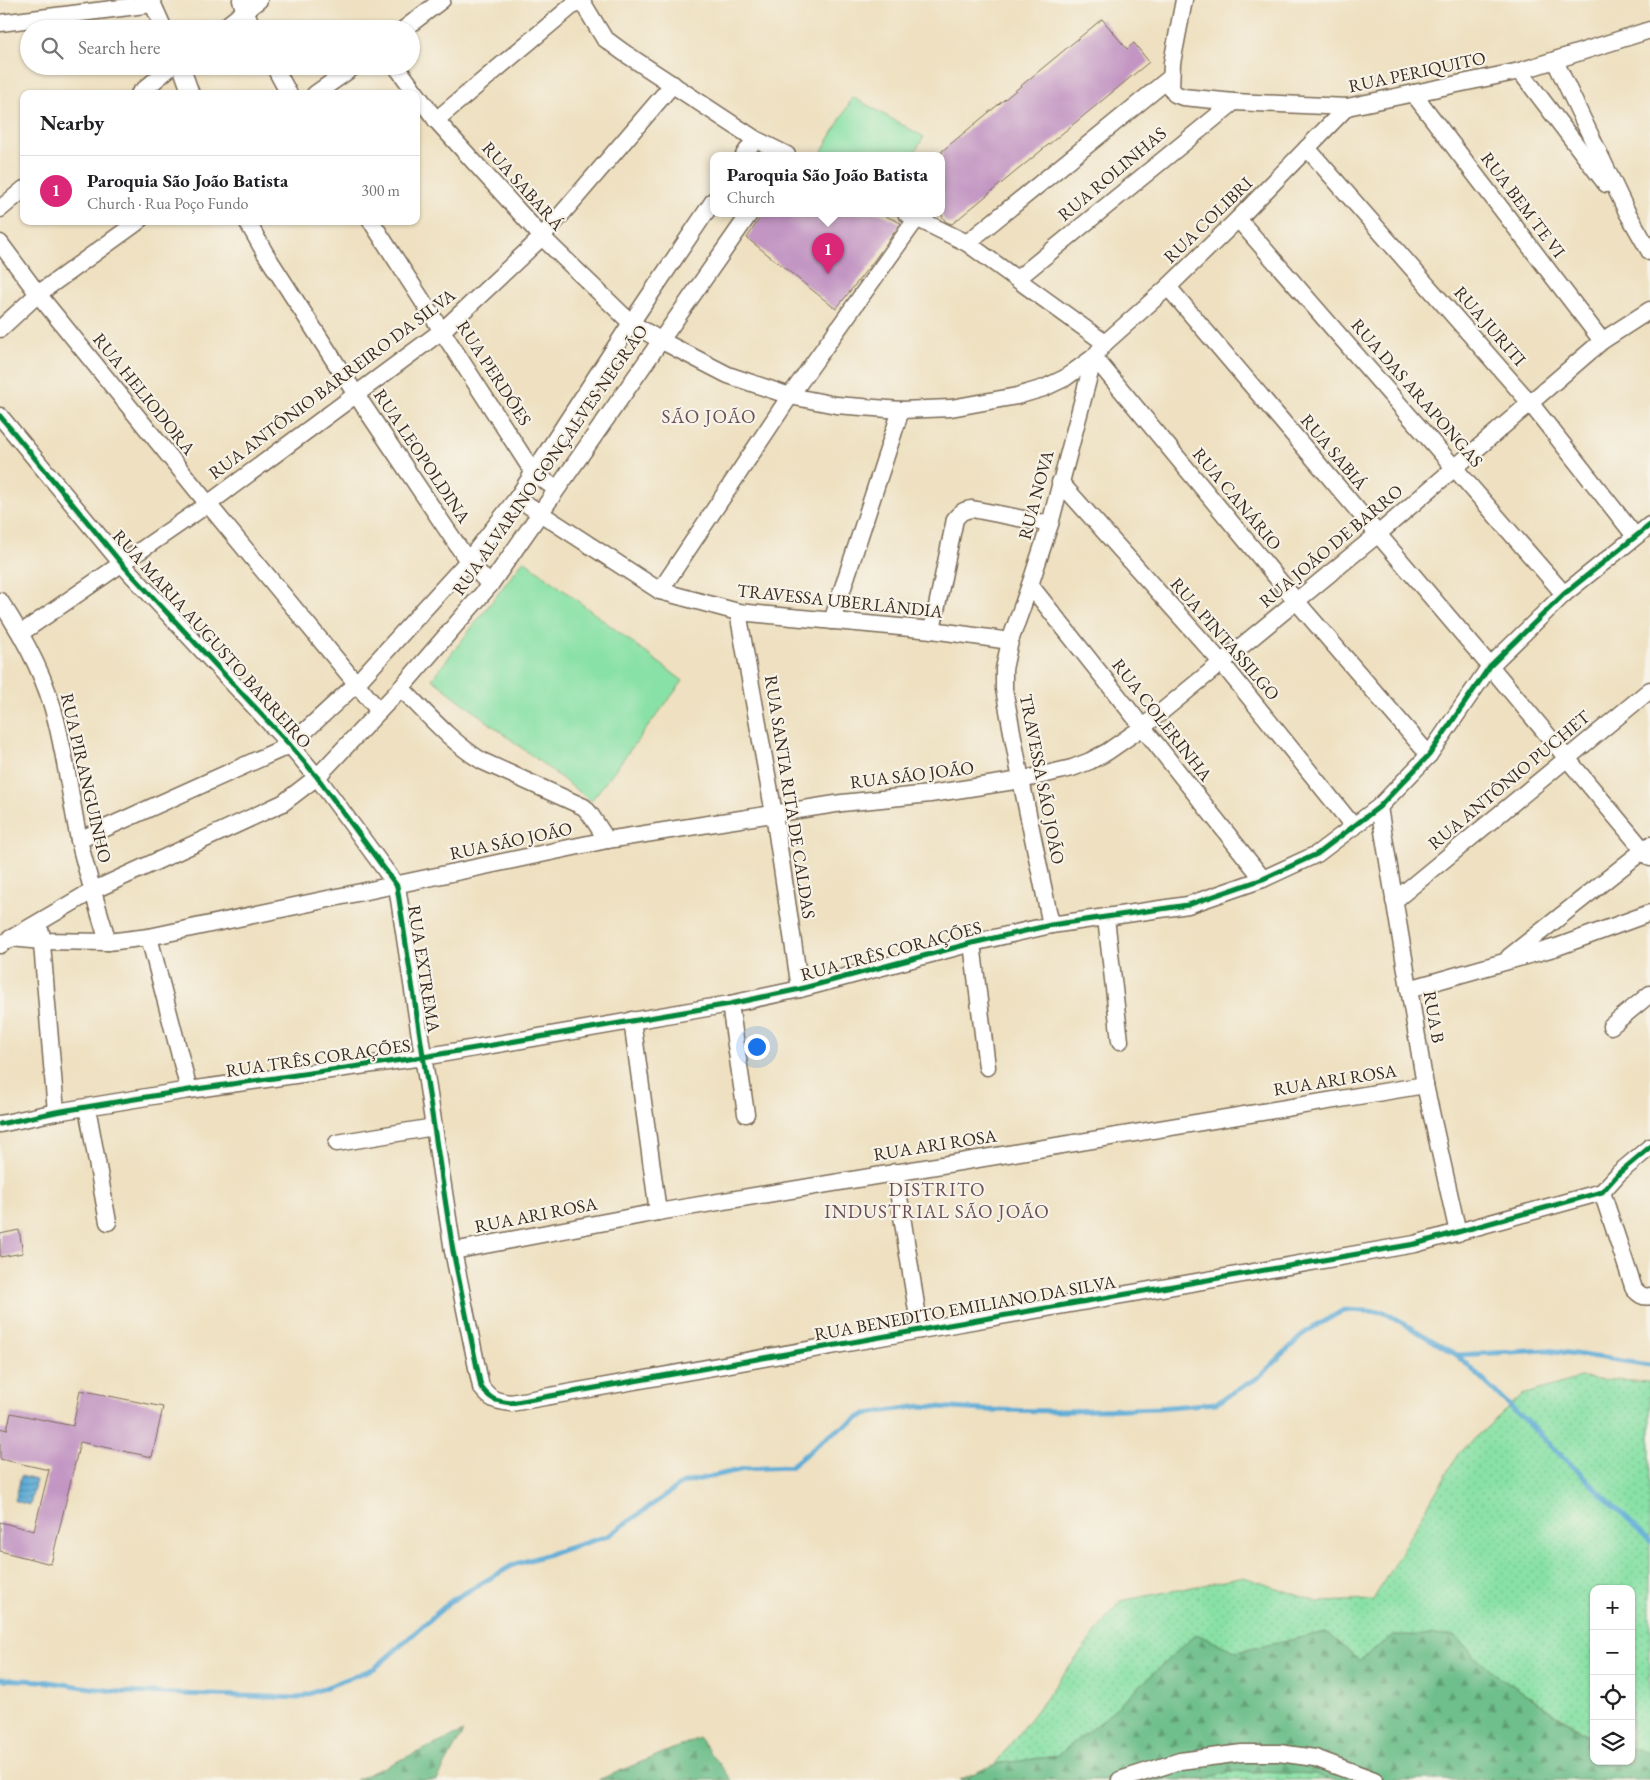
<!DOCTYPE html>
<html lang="en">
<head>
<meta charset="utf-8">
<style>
  :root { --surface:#fff; --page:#f2f2f2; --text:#202124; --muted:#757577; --line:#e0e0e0; --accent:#db2777 }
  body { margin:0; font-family:"EB Garamond",serif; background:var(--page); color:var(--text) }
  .controls { position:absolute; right:15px; bottom:15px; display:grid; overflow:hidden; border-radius:10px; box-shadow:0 1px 4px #0004 }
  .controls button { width:45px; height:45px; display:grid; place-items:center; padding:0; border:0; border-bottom:1px solid var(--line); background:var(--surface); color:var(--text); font:25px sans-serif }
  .you { position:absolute; left:756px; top:1046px; width:18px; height:18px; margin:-12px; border:4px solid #fff; border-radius:50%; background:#1a73e8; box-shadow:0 0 0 8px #1a73e833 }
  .badge { display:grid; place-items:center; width:32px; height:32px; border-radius:50%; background:var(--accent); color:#fff; font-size:16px; font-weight:700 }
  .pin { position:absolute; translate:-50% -41px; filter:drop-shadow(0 1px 2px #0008) }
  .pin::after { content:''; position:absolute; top:26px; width:18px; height:15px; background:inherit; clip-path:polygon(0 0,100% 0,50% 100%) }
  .popup { position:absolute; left:710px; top:152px; width:235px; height:65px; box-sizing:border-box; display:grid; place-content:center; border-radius:10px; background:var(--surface); filter:drop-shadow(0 1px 4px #0005); font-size:16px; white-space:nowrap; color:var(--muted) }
  .popup b { font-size:19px; color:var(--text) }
  .popup::after { content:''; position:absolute; left:50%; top:100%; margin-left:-10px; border:10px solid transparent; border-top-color:var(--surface) }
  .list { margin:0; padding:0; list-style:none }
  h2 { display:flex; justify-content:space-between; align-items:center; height:65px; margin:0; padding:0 20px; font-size:21px }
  h2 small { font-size:16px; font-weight:400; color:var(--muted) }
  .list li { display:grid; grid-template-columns:32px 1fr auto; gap:15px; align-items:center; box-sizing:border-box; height:70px; padding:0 20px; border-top:1px solid var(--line) }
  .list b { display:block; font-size:19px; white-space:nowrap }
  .list p { margin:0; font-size:16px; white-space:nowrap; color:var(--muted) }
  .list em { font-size:16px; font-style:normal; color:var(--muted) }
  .icon { flex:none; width:28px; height:28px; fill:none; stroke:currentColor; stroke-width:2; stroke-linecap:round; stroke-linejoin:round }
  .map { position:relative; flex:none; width:1650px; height:1780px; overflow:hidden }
  .search { position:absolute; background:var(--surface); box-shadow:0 1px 4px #0004; left:20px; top:20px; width:400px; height:55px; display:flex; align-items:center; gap:12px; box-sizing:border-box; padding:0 18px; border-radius:28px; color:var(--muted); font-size:19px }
  .panel { position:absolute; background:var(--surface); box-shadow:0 1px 4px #0004; left:20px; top:90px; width:400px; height:135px; border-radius:10px }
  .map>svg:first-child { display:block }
  .grass { fill:url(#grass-dots); stroke:#628662 }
  .forest { fill:url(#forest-firs); stroke:#547454 }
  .garden { fill:#88e1a6; stroke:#628662 }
  .water { fill:url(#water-rules); stroke:#4c6a7a }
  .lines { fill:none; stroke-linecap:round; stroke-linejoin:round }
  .stream { stroke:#5dabd6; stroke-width:5 }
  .building { fill:#c295c3 }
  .minor-casing { stroke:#7a6a57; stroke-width:19 }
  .minor { stroke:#fff; stroke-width:16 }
  .cycleway-casing { stroke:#f7f3e8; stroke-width:8 }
  .cycleway { stroke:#00873e; stroke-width:5 }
  .labels { text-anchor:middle; stroke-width:4.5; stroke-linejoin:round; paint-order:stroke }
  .street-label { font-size:18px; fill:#3b2a1e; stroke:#f7f3e8 }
  .neighbourhood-label { font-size:19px; letter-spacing:1px; fill:#6a4f58; stroke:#f7f3e8 }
</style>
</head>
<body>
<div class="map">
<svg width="1650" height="1780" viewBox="0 0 1650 1780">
  <defs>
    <pattern id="grass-dots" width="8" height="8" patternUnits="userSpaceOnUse" patternTransform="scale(1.25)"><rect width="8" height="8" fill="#88e1a6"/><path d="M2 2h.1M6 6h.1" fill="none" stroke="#76c18e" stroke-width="1.8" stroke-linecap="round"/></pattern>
    <pattern id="forest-firs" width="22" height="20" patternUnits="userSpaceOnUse" patternTransform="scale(1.25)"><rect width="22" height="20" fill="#6ebf8b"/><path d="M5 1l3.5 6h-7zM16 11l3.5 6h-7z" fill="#5c9b71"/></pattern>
    <pattern id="water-rules" width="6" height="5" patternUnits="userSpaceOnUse" patternTransform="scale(1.25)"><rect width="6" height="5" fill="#5dabd6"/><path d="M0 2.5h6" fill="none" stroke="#4e8bad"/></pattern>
  </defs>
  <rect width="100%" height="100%" fill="#f7f3e8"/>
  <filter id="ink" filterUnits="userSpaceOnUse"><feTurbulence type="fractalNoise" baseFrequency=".02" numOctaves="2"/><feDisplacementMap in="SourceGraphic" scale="10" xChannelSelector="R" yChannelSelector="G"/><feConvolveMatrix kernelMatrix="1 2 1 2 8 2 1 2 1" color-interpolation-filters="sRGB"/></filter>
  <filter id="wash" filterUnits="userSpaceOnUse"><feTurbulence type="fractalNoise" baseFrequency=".0096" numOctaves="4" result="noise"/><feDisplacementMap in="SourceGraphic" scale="20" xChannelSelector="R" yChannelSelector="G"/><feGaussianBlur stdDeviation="1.12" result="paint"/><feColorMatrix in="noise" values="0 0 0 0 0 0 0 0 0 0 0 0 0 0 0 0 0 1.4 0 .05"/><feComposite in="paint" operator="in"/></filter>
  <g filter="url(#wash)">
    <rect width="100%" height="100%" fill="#eee0c0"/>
    <!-- grass -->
    <g class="grass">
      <path d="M1580,1378L1650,1382V1754L1631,1749V1589H1594V1739L1490,1670L1455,1636L1393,1635L1359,1661L1326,1632L1237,1652L1196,1634L1105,1718L1057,1756L995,1764L1120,1601L1244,1577L1318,1602L1373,1600L1458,1454L1522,1395Z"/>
      <path d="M1231,1771L1316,1774L1329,1780H1201Z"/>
    </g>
    <!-- forest -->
    <g class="forest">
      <path d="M1326,1632L1359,1661L1393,1635L1455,1636L1490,1670L1588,1736L1594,1737V1761H1631V1747L1650,1752V1780H1329L1316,1774L1231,1771L1201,1780H959L995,1764L1057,1756L1105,1718L1196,1634L1237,1652Z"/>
      <path d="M463,1732L437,1780H355Z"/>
      <path d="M699,1738L732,1780H598Z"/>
    </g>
    <!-- garden -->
    <g class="garden">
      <path d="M853,97L924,137L913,155H820Z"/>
      <path d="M524,560L683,681L591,801L432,679Z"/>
    </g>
    <!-- water -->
    <path class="water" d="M21,1476L36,1480L30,1505L15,1501Z"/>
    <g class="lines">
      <!-- stream -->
      <g class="stream">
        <path d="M1457,1355L1650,1541"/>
        <path d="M0,1679L41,1681L120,1692L299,1698L375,1668L451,1601L513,1565L608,1536L683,1483L744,1469L790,1467L829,1435L866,1414L921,1406L983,1410L1067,1411L1158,1408L1216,1403L1259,1377L1307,1331L1344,1310L1384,1312L1457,1355L1548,1350L1650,1365"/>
      </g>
    </g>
    <g id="blocks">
      <!-- building -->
      <g class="building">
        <path d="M1102,19L1127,49L1134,43L1149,62L952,224L946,222L942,216V151Z"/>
        <path d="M763,213H879L901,223L873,262L836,309L747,238Z"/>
        <path d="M19,1230L23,1253L0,1257V1234Z"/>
        <path d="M80,1390L163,1407L152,1457L80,1442L51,1564L0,1551V1522L34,1531L49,1470L0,1459V1428L7,1430L11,1413L73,1426Z"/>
      </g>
    </g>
  </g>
  <g filter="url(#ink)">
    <use href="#blocks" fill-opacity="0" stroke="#7a6a57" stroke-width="1"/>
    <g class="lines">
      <!-- minor casing -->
      <g class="minor-casing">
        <g id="minor">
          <path d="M151,0L164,29"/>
          <path d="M241,0L245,12L254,29"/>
          <path d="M581,0L604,38L623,52L755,139L787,155"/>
          <path d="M1184,0L1172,63L1171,88L1175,94L1183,97L1234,102L1347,107L1520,71L1650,30"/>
          <path d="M0,23L153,4"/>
          <path d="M222,29L259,0"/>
          <path d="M404,29L442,0"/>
          <path d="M1555,61L1627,212L1650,252"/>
          <path d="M181,66L191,94"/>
          <path d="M274,66L289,94"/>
          <path d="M396,66L436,120L542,237L631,323L660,340L728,375L790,396L836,405L901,410L951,408L1017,396L1044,388L1065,378L1094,357L1105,343L1168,287L1238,219L1347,107"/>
          <path d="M1520,71L1606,184"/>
          <path d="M1413,93L1602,341"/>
          <path d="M139,94L172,66"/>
          <path d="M315,94L355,66"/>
          <path d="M436,120L579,0"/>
          <path d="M1307,148L1531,404L1635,536"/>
          <path d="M744,155L755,139"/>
          <path d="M0,209L24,189"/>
          <path d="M906,213L967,243L1105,343"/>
          <path d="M1238,219L1564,594"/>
          <path d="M247,221L265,253L355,393L468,561L490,585"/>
          <path d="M371,221L533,472L556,489"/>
          <path d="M0,243L38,294L208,504L379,711"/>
          <path d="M967,243L1171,77"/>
          <path d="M1017,279L1234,102"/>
          <path d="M1168,287L1490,666L1650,858"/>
          <path d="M0,329L38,294L139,221"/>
          <path d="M1094,357L1297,602L1429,755"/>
          <path d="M0,416L122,564L290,745L317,777L397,886L453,1251L481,1387C491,1400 495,1401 511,1403L920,1330L1415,1244L1602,1192L1619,1173L1650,1147"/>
          <path d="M1060,482L1221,662L1354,827"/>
          <path d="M517,498L660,591L738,612L932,630L1010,641"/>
          <path d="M1030,585L1263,879"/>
          <path d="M660,591L790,396L917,218"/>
          <path d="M0,601C24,637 46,678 56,720C66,760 71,800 79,840C87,874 98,908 108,942"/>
          <path d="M738,612L774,814L800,989"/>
          <path d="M832,621L901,410"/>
          <path d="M932,630L955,519C960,513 963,510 972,509L1050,524"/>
          <path d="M21,633L208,504L443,330L542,237L673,84"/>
          <path d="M401,688C426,713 451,742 482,761L584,807L590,814L607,840"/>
          <path d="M1379,807L1425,1085L1458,1233"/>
          <path d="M79,840L290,745L356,684L468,561L517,498L631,323L714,200"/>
          <path d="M1394,901L1650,690"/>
          <path d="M1106,918L1120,1041"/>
          <path d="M1051,925L1021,780L1004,689V669L1010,641L1030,585L1050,524L1094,357"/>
          <path d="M41,932L56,1112"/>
          <path d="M149,937L189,1090"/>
          <path d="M11,938L42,941L108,942L149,937L607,840L842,803L930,794L1021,780L1072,768L1090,761L1107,752L1143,727L1378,534L1602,341L1650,310"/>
          <path d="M972,943L987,1067"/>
          <path d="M0,945L92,891L283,803L317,777L401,688L490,585L750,213"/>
          <path d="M1509,957L1650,845"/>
          <path d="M1409,989L1557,947L1650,913"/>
          <path d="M730,1004L746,1114"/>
          <path d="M632,1020L658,1212"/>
          <path d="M1611,1026L1650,994"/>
          <path d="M87,1107L108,1222"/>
          <path d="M0,1124L56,1112L189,1090L423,1057L730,1004L800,989L972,943L1051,925L1188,905L1263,879L1317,854L1379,807L1429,755L1490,666L1564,594L1650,525"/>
          <path d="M337,1143L434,1127"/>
          <path d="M895,1172L920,1330"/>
          <path d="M1602,1192L1634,1289C1639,1294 1643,1298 1650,1296"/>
          <path d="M453,1251L658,1212L1425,1085"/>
          <path d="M1120,1780L1180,1761L1242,1753H1279L1315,1758L1374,1780"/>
        </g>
      </g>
      <!-- minor -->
      <use href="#minor" class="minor"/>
      <!-- cycleway casing -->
      <g class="cycleway-casing">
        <g id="cycleway">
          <path d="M0,416L122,564L290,745L317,777L397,886L453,1251L481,1387C491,1400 495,1401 511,1403L920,1330L1415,1244L1602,1192L1619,1173L1650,1147"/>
          <path d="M0,1124L56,1112L189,1090L423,1057L730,1004L800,989L972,943L1051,925L1188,905L1263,879L1317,854L1379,807L1429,755L1490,666L1564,594L1650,525"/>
        </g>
      </g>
      <!-- cycleway -->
      <use href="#cycleway" class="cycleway"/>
    </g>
  </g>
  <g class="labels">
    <!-- street labels -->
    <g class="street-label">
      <text transform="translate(1417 72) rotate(-12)" y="6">RUA PERIQUITO</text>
      <text transform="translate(1112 174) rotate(-40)" y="6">RUA ROLINHAS</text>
      <text transform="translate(523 186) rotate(48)" y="6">RUA SABARÁ</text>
      <text transform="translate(1523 205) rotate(53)" y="6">RUA BEM TE VI</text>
      <text transform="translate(1208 220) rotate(-44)" y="6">RUA COLIBRI</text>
      <text transform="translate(1490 326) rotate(49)" y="6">RUA JURITI</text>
      <text transform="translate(494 373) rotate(57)" y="6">RUA PERDÕES</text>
      <text transform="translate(332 384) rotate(-37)" y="6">RUA ANTÔNIO BARREIRO DA SILVA</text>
      <text transform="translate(1417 393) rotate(49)" y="6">RUA DAS ARAPONGAS</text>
      <text transform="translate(144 394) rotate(51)" y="6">RUA HELIODORA</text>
      <text transform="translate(1334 452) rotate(50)" y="6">RUA SABIÁ</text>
      <text transform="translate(422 456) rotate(56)" y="6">RUA LEOPOLDINA</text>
      <text transform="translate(550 460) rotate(-55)" y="6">RUA ALVARINO GONÇALVES NEGRÃO</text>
      <text transform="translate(1036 495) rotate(-75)" y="6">RUA NOVA</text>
      <text transform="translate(1237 499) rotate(50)" y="6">RUA CANÁRIO</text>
      <text transform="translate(1331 546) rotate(-40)" y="6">RUA JOÃO DE BARRO</text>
      <text transform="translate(840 601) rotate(6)" y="6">TRAVESSA UBERLÂNDIA</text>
      <text transform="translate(212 639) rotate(48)" y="6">RUA MARIA AUGUSTO BARREIRO</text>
      <text transform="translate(1225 639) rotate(49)" y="6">RUA PINTASSILGO</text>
      <text transform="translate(1162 720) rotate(52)" y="6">RUA COLERINHA</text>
      <text transform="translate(912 775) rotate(-7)" y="6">RUA SÃO JOÃO</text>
      <text transform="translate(86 778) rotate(77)" y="6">RUA PIRANGUINHO</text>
      <text transform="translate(1042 779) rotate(79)" y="6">TRAVESSA SÃO JOÃO</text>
      <text transform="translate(1509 780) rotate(-40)" y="6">RUA ANTÔNIO PUCHET</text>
      <text transform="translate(790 797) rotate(81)" y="6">RUA SANTA RITA DE CALDAS</text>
      <text transform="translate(511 841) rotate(-12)" y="6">RUA SÃO JOÃO</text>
      <text transform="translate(891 951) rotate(-15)" y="6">RUA TRÊS CORAÇÕES</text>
      <text transform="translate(424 969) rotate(81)" y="6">RUA EXTREMA</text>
      <text transform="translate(1434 1017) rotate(80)" y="6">RUA B</text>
      <text transform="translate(318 1058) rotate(-8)" y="6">RUA TRÊS CORAÇÕES</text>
      <text transform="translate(1335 1080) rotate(-9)" y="6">RUA ARI ROSA</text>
      <text transform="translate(935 1145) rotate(-9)" y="6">RUA ARI ROSA</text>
      <text transform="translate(536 1215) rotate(-11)" y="6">RUA ARI ROSA</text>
      <text transform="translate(965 1308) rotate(-10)" y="6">RUA BENEDITO EMILIANO DA SILVA</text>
    </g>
    <!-- neighbourhood labels -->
    <g class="neighbourhood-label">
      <text x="709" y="423">SÃO JOÃO</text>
      <text x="937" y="1196">DISTRITO<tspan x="937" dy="22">INDUSTRIAL SÃO JOÃO</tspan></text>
    </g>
  </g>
</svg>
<div class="controls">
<button>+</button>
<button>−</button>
<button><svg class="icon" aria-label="locate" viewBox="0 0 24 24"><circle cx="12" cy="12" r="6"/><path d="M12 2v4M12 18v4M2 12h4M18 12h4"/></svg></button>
<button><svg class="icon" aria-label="layers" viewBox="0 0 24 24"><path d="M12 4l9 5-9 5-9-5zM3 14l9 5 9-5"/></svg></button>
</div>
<div class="you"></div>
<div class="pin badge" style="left:828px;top:274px">1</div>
<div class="popup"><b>Paroquia São João Batista</b>Church</div>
<div class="search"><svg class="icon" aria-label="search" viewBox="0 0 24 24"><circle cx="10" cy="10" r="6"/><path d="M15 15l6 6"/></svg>Search here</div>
<section class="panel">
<h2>Nearby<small></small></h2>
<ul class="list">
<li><span class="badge">1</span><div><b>Paroquia São João Batista</b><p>Church · Rua Poço Fundo</p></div><em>300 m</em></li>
</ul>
</section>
</div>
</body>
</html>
